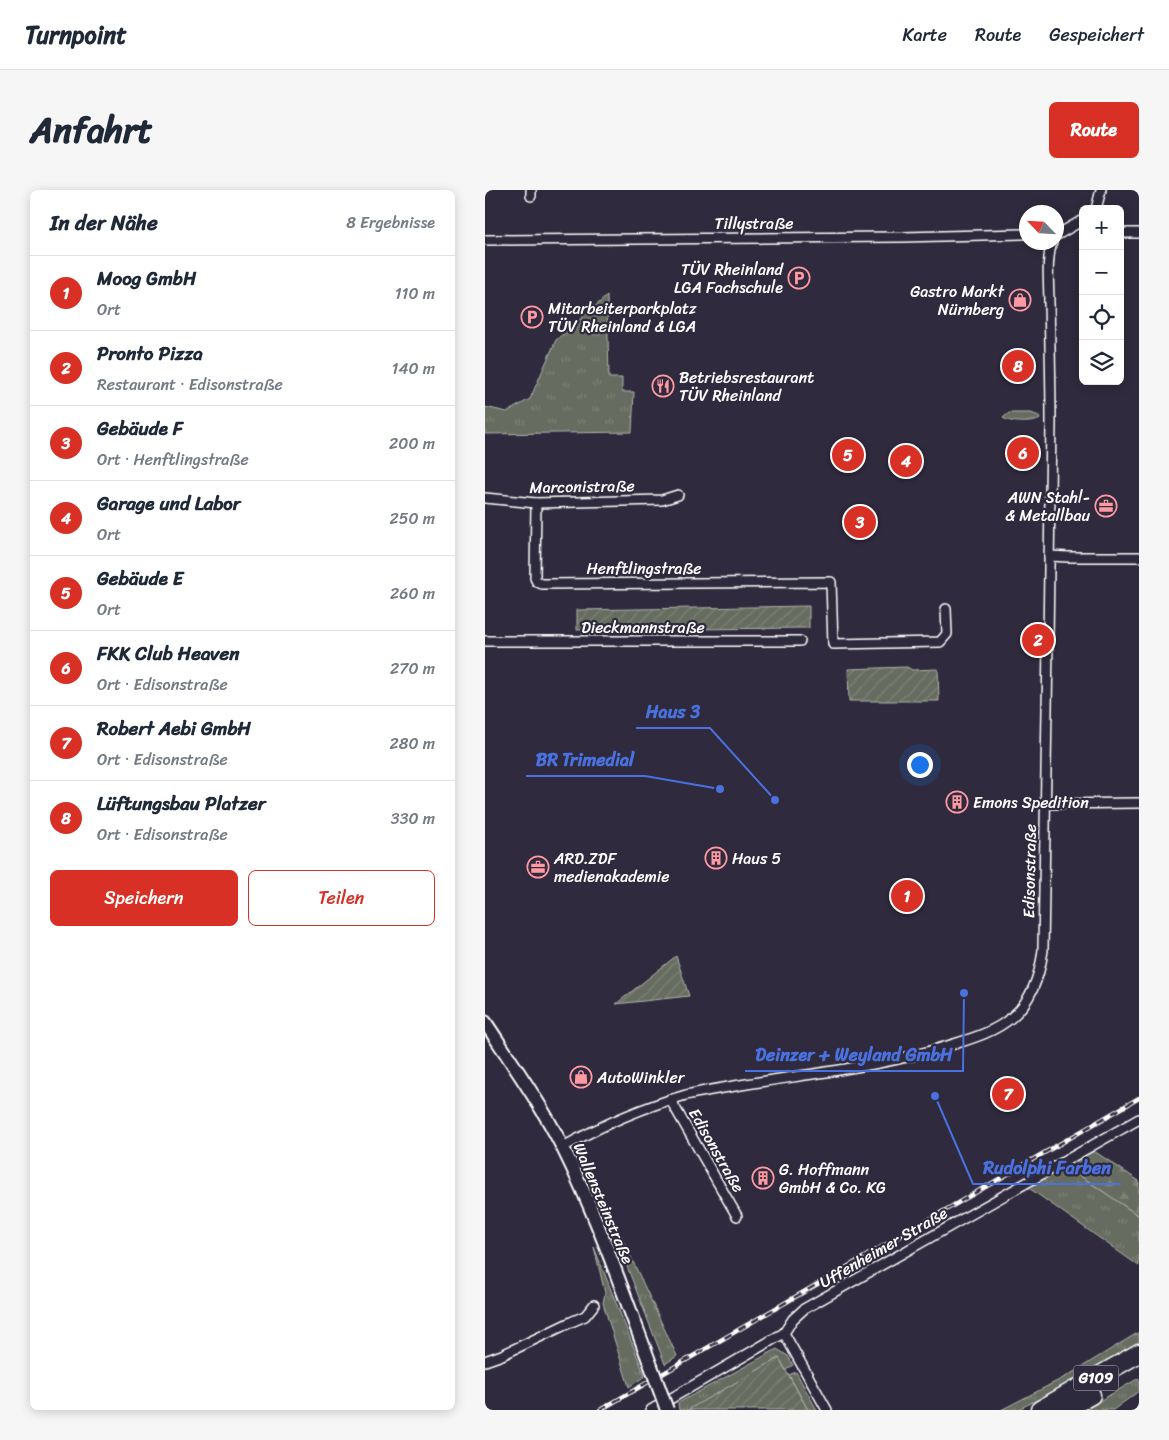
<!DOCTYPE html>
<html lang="de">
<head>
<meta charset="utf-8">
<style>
  :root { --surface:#fff; --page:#f6f6f7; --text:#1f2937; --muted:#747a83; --line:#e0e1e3; --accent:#d93025 }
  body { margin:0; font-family:Sriracha,sans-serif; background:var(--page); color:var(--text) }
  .controls { position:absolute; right:15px; top:15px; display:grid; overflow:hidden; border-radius:8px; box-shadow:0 2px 12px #0003 }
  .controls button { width:45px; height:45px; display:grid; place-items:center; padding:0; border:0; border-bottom:1px solid var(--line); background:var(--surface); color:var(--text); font:25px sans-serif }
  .compass { position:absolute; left:534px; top:15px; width:45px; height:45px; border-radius:50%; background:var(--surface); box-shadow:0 2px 12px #0003; rotate:295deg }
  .you { position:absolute; left:434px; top:574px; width:18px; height:18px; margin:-12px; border:4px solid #fff; border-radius:50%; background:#1a73e8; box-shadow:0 0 0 8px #1a73e833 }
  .badge { display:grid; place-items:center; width:32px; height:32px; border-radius:50%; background:var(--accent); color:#fff; font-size:16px; font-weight:700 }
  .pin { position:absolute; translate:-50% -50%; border:2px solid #fff; box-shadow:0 1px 5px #0006 }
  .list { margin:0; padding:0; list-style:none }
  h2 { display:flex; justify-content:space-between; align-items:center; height:65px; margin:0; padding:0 20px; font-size:21px }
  h2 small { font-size:16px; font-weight:400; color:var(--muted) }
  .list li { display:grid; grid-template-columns:32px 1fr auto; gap:15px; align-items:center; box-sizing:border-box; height:75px; padding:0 20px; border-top:1px solid var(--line) }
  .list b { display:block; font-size:19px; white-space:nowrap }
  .list p { margin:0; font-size:16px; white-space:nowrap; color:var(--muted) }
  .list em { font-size:16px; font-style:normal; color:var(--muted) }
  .actions { display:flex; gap:10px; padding:15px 20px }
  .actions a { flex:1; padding:11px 0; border:1px solid var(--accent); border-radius:8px; text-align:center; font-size:18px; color:var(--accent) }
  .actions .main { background:var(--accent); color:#fff }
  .icon { flex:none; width:28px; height:28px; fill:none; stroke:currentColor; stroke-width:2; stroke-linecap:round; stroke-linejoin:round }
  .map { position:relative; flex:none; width:654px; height:1220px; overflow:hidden; border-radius:8px }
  header { display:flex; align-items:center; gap:30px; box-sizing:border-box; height:70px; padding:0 25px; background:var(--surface); border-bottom:1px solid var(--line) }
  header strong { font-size:24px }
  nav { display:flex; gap:28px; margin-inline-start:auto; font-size:18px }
  .intro { display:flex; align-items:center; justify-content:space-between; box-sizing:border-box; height:120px; padding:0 30px }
  h1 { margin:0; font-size:35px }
  .button { padding:12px 22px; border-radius:8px; background:var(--accent); color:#fff; font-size:18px; font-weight:700 }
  main { display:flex; gap:30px; padding:0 30px }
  aside { flex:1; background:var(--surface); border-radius:8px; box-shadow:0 2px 12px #0003 }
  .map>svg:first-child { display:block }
  .grass { fill:url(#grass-tufts); stroke:#b2b6ae }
  .forest { fill:url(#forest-firs); stroke:#b2b6ae }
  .garden { fill:url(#garden-furrows); stroke:#b2b6ae }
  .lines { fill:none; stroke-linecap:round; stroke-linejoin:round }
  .street-casing { stroke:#fff; stroke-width:12 }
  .secondary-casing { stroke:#fff; stroke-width:16 }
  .highway-casing { stroke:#fff; stroke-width:21 }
  .street { stroke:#2f2a3d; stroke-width:9 }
  .secondary { stroke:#2f2a3d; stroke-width:12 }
  .highway { stroke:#2f2a3d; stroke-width:18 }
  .rail-casing { stroke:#fff; stroke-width:4.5 }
  .rail { stroke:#2f2a3d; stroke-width:2.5; stroke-dasharray:8; stroke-linecap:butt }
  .secondary-bridge-casing { stroke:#fff; stroke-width:16; stroke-linecap:butt }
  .secondary-bridge { stroke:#2f2a3d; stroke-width:12 }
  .labels { text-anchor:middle; stroke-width:4.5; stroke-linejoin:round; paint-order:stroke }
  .shield { fill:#2f2a3d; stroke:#c1bfc5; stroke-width:1 }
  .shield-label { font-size:15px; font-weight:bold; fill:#fff }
  .street-label { font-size:16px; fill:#fff; stroke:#2f2a3d }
  .poi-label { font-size:16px; fill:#fff; stroke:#2f2a3d; text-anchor:start }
  .leader { fill:none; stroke:#4a71e0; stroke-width:2 }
  .callout-dot { fill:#4a71e0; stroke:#2f2a3d; stroke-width:2 }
  .callout-label { font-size:18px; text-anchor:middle; font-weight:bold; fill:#4a71e0; stroke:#2f2a3d; stroke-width:4.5; stroke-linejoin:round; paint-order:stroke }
</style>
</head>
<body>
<header>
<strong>Turnpoint</strong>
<nav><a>Karte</a><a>Route</a><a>Gespeichert</a></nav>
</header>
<div class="intro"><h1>Anfahrt</h1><a class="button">Route</a></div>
<main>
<aside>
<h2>In der Nähe<small>8 Ergebnisse</small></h2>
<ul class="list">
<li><span class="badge">1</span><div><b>Moog GmbH</b><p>Ort</p></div><em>110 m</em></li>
<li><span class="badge">2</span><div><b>Pronto Pizza</b><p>Restaurant · Edisonstraße</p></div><em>140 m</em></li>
<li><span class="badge">3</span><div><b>Gebäude F</b><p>Ort · Henftlingstraße</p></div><em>200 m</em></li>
<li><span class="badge">4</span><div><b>Garage und Labor</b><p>Ort</p></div><em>250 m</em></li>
<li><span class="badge">5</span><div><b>Gebäude E</b><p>Ort</p></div><em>260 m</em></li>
<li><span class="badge">6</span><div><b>FKK Club Heaven</b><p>Ort · Edisonstraße</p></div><em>270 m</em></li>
<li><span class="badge">7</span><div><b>Robert Aebi GmbH</b><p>Ort · Edisonstraße</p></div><em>280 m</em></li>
<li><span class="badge">8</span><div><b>Lüftungsbau Platzer</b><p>Ort · Edisonstraße</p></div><em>330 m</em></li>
</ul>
<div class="actions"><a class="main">Speichern</a><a>Teilen</a></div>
</aside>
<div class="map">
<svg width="654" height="1220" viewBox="0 0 654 1220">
  <defs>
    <pattern id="grass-tufts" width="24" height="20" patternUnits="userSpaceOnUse" patternTransform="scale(1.25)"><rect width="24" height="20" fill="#666c5e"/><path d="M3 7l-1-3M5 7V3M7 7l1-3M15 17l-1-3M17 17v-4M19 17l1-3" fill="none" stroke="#7d8276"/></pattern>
    <pattern id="forest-firs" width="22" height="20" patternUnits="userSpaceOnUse" patternTransform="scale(1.25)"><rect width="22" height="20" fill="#666c5e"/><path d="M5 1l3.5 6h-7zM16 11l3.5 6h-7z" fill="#7d8276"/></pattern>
    <pattern id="garden-furrows" width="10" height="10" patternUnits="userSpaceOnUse" patternTransform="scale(1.25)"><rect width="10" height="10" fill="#666c5e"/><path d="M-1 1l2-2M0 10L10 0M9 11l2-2" fill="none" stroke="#7d8276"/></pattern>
  </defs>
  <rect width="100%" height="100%" fill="#2f2a3d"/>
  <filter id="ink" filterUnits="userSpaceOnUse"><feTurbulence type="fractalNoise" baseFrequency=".02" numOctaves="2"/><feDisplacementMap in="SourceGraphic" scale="10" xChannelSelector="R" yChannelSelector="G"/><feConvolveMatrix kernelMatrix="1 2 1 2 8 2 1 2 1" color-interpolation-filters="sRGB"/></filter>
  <g filter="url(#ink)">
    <!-- grass -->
    <g class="grass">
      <path d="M122,106L124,188H137V202H149L147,242L0,244V217L22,222L45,209L71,150Z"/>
      <path d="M524,223H546L554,226L555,229C548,234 525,233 518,228Z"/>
      <path d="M581,976L654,1026V1076L541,996Z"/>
      <path d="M123,1018L192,1166L180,1174L127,1038Z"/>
      <path d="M109,1057L160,1186L144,1197L118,1113L120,1103Z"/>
      <path d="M654,1142V1154L581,1195L532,1220H516L582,1186Z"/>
      <path d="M292,1159L303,1166L308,1175L301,1180L294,1168L204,1220H194L193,1213Z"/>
      <path d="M311,1182L332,1220H323L304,1185Z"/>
      <path d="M654,1188V1201L628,1220H599Z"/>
    </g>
    <!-- forest -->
    <path class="forest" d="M609,961L654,991V1026L581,976Z"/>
    <!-- garden -->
    <g class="garden">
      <path d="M324,416V438L92,440V420Z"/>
      <path d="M422,477L427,480L453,479L454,511H364L363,479Z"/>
      <path d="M191,766L204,806L131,814Z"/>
      <path d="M294,1168L323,1220H204V1219Z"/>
    </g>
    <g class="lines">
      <!-- street casing -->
      <g class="street-casing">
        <g id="street">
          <path d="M46,0V6"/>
          <path d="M611,19L616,0"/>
          <path d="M635,43H654"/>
          <path d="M572,45L598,30"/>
          <path d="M0,50L418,47L538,44"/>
          <path d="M0,308L51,313L177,310L193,305"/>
          <path d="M51,313L50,388L52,392L57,394L346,392L348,454L455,452L462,444L461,419"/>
          <path d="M564,366L584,367H654"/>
          <path d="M0,451H315"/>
          <path d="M561,614L654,613"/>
          <path d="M185,909L252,1026"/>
          <path d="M78,957C117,935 158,917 201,905C289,886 383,882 469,854C489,848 511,841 527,827C547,810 555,785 558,760C560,585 565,409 566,234C566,194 565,153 564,113C564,94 561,71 567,52"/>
          <path d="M299,1143L342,1220"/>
          <path d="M0,1171L17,1165L86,1132L100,1126L109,1115"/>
          <path d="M166,1220L299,1143L308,1129L319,1119L654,929"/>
        </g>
      </g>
      <!-- secondary casing -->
      <g class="secondary-casing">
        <path id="secondary" d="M0,832C27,873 56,914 78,958C113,1028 138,1103 166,1176"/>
      </g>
      <!-- highway casing -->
      <g class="highway-casing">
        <g id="highway">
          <path d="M555,1220L654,1163"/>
          <path d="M579,1220L606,1205"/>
        </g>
      </g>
      <!-- street -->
      <use href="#street" class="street"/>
      <!-- secondary -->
      <use href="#secondary" class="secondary"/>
      <!-- highway -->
      <use href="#highway" class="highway"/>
      <!-- rail casing -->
      <g class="rail-casing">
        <path id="rail" d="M115,1220L654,908"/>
      </g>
      <!-- rail -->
      <use href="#rail" class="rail"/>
      <!-- secondary-bridge casing -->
      <g class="secondary-bridge-casing">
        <path id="secondary-bridge" d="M166,1176L182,1220"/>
      </g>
      <!-- secondary-bridge -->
      <use href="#secondary-bridge" class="secondary-bridge"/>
    </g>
  </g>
  <!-- icons -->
  <defs>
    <g id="parking-ring" transform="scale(1.125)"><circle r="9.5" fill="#2f2a3d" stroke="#ff9aa2" stroke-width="1.5"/><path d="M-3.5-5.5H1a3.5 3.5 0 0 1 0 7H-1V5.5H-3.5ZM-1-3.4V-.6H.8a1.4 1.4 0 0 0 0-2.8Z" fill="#ff9aa2"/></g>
    <g id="shop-ring" transform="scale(1.125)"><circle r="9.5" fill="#2f2a3d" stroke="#ff9aa2" stroke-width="1.5"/><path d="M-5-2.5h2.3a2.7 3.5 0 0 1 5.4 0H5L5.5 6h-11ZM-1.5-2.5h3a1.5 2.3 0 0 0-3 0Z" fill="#ff9aa2"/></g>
    <g id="restaurant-ring" transform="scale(1.125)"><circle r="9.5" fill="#2f2a3d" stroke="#ff9aa2" stroke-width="1.5"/><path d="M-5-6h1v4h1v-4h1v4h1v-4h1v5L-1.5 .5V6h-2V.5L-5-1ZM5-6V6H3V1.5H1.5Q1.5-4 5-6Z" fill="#ff9aa2"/></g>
    <g id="office-ring" transform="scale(1.125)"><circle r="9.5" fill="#2f2a3d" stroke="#ff9aa2" stroke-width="1.5"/><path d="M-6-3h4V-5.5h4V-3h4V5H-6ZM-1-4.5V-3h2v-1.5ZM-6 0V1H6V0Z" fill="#ff9aa2"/></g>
    <g id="building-ring" transform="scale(1.125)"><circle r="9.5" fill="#2f2a3d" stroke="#ff9aa2" stroke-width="1.5"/><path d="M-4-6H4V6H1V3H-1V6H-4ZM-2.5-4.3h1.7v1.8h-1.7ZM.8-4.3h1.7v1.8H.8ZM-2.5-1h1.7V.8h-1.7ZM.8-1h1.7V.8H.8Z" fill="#ff9aa2"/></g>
  </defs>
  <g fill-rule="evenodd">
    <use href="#parking-ring" x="314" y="88"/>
    <use href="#shop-ring" x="535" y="110"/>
    <use href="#parking-ring" x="47" y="127"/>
    <use href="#restaurant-ring" x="178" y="196"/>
    <use href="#office-ring" x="621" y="316"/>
    <use href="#building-ring" x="472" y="612"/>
    <use href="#building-ring" x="231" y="668"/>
    <use href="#office-ring" x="53" y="677"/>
    <use href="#shop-ring" x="96" y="887"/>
    <use href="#building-ring" x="278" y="988"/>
  </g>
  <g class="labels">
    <!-- shield labels -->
    <rect class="shield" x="588.5" y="1175.5" width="45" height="25" rx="4"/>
    <g class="shield-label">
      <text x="611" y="1193">G109</text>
    </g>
    <!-- street labels -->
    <g class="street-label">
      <text x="269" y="39">Tillystraße</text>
      <text transform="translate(97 296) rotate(-1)" y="6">Marconistraße</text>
      <text x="159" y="384">Henftlingstraße</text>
      <text x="158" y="443">Dieckmannstraße</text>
      <text transform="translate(544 681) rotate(-89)" y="6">Edisonstraße</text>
      <text transform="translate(232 960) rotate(60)" y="6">Edisonstraße</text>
      <text transform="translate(119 1013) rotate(67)" y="6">Wallensteinstraße</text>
      <text transform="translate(398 1057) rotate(-30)" y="6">Uffenheimer Straße</text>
    </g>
    <!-- poi labels -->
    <g class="poi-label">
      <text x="298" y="85" text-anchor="end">TÜV Rheinland<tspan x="298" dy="18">LGA Fachschule</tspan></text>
      <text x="519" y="107" text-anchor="end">Gastro Markt<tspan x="519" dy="18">Nürnberg</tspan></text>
      <text x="63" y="124">Mitarbeiterparkplatz<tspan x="63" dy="18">TÜV Rheinland &amp; LGA</tspan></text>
      <text x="194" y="193">Betriebsrestaurant<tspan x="194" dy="18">TÜV Rheinland</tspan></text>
      <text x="605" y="313" text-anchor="end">AWN Stahl-<tspan x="605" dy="18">&amp; Metallbau</tspan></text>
      <text x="488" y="618">Emons Spedition</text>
      <text x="69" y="674">ARD.ZDF<tspan x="69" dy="18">medienakademie</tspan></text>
      <text x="247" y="674">Haus 5</text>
      <text x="112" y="893">AutoWinkler</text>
      <text x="294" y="985">G. Hoffmann<tspan x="294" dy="18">GmbH &amp; Co. KG</tspan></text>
    </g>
  </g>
  <!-- callouts -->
  <path class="leader" d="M290 610L225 538H151M235 599L160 586H41M479 803L478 881H260M450 906L488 994H636"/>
  <g class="callout-dot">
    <circle cx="290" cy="610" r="5"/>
    <circle cx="235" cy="599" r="5"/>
    <circle cx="479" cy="803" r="5"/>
    <circle cx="450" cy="906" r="5"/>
  </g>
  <g class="callout-label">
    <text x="188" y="528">Haus 3</text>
    <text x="100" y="576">BR Trimedial</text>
    <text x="369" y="871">Deinzer + Weyland GmbH</text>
    <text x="562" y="984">Rudolphi Farben</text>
  </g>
</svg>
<div class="controls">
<button>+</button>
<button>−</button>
<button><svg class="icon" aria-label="locate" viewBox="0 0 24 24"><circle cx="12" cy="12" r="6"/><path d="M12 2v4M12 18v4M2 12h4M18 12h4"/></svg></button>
<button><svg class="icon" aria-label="layers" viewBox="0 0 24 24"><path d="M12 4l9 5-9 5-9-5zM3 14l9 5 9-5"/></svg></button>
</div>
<svg class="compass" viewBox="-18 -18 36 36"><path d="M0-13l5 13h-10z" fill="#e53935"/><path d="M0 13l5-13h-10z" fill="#747a83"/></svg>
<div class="you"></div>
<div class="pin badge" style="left:422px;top:706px">1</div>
<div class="pin badge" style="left:553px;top:450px">2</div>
<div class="pin badge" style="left:375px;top:332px">3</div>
<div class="pin badge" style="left:421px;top:271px">4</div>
<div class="pin badge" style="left:363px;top:265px">5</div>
<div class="pin badge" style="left:538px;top:263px">6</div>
<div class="pin badge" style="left:523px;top:904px">7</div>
<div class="pin badge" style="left:533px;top:176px">8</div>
</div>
</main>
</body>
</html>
